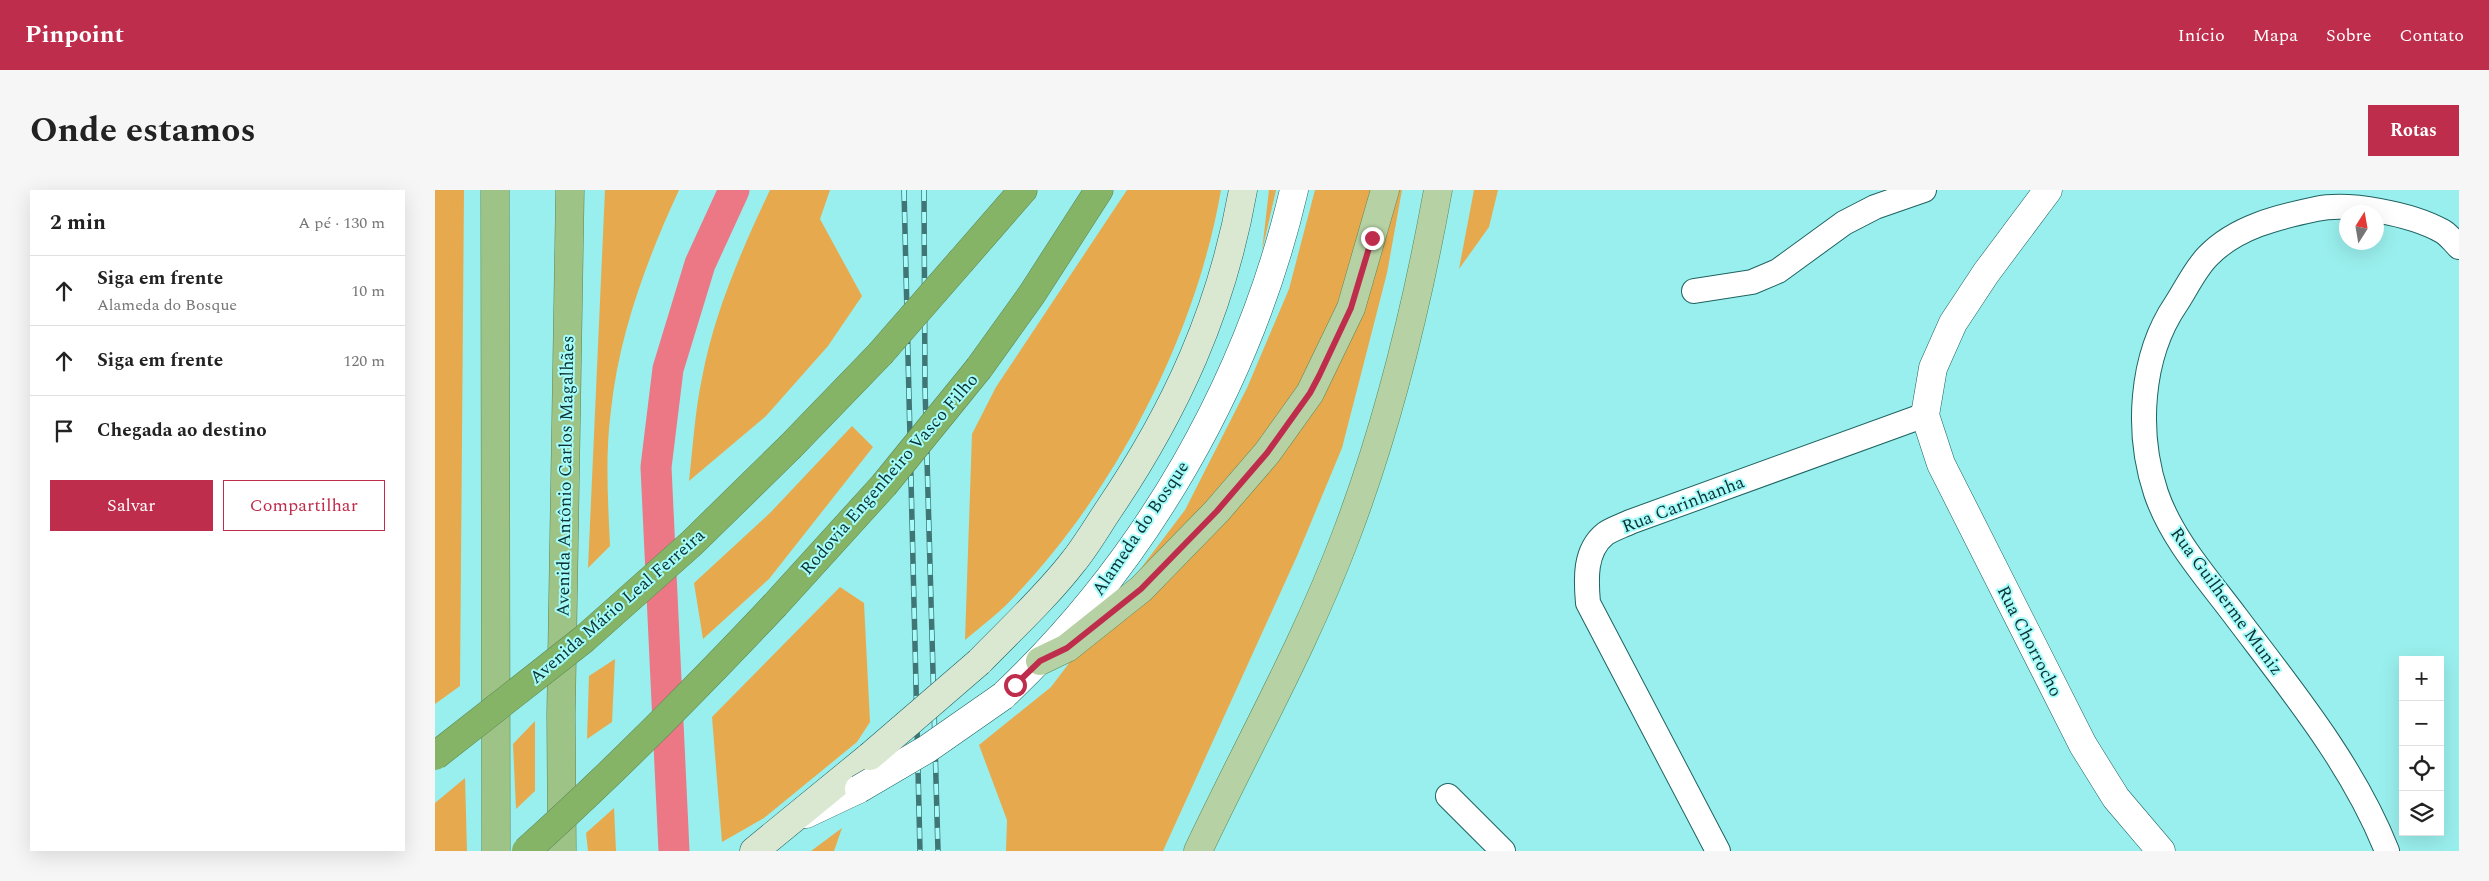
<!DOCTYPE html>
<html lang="pt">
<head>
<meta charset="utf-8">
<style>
  :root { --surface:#fff; --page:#f6f6f6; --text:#222; --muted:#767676; --line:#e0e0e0; --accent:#be2e4c }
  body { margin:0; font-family:Spectral,serif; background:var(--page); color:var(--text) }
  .controls { position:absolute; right:15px; bottom:15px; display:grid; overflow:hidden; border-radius:0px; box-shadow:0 5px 20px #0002 }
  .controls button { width:45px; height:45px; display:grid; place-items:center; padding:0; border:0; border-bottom:1px solid var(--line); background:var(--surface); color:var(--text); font:25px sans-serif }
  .compass { position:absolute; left:1904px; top:15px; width:45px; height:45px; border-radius:50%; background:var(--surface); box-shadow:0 5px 20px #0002; rotate:11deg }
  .stop { position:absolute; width:15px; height:15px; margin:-11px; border:4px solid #be2e4c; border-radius:50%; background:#fff }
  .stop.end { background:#be2e4c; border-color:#fff; box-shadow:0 1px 5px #0008 }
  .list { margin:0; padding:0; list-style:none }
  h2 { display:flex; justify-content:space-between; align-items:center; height:65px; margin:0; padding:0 20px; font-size:21px }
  h2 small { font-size:16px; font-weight:400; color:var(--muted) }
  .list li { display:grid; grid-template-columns:32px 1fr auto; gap:15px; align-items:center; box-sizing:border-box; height:70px; padding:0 20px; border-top:1px solid var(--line) }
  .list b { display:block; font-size:19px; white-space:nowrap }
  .list p { margin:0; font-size:16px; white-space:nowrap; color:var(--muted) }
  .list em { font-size:16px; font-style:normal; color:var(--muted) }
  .actions { display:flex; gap:10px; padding:15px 20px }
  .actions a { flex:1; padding:11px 0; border:1px solid var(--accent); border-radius:0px; text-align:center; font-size:18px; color:var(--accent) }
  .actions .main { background:var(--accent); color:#fff }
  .icon { flex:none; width:28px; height:28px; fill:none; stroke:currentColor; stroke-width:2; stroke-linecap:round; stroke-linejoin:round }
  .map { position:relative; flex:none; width:2024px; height:661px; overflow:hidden; border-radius:0px }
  header { display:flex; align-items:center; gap:30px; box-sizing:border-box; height:70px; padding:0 25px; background:var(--accent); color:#fff }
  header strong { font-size:24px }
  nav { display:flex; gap:28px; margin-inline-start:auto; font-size:18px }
  .intro { display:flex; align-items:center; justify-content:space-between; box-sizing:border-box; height:120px; padding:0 30px }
  h1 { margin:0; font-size:35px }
  .button { padding:12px 22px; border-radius:0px; background:var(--accent); color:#fff; font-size:18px; font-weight:700 }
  main { display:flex; gap:30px; padding:0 30px }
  aside { flex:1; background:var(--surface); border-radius:0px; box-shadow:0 5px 20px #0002 }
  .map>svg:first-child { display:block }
  .green { fill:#e7a94e }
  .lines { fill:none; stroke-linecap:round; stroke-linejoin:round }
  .canal { stroke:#ec7785; stroke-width:31 }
  .minor-casing { stroke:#1e6362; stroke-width:26 }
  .tertiary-casing { stroke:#1e6362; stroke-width:29 }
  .secondary-casing { stroke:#1e6362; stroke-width:29 }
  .primary-casing { stroke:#5b8654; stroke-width:29 }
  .trunk-casing { stroke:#5b8654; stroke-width:29 }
  .motorway-casing { stroke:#5b8654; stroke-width:29 }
  .minor { stroke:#fff; stroke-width:24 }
  .tertiary { stroke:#fff; stroke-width:28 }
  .secondary { stroke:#dae8d1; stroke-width:28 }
  .primary { stroke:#b6d2a4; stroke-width:28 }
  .trunk { stroke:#9ec386; stroke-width:28 }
  .motorway { stroke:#85b467; stroke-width:28 }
  .rail-casing { stroke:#3f7675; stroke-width:5.5 }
  .rail { stroke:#a6fcfa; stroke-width:4; stroke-dasharray:11; stroke-linecap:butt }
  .tertiary-bridge-casing { stroke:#1e6362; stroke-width:29; stroke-linecap:butt }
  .secondary-bridge-casing { stroke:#1e6362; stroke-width:29; stroke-linecap:butt }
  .motorway-bridge-casing { stroke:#5b8654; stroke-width:29; stroke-linecap:butt }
  .tertiary-bridge { stroke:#fff; stroke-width:28 }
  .secondary-bridge { stroke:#dae8d1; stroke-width:28 }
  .motorway-bridge { stroke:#85b467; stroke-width:28 }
  .route { stroke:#be2e4c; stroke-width:6 }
  .labels { text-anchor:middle; stroke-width:4; stroke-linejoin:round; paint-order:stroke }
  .street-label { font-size:18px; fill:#0c3232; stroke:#a6fcfa }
</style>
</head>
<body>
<header>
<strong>Pinpoint</strong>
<nav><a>Início</a><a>Mapa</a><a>Sobre</a><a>Contato</a></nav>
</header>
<div class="intro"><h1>Onde estamos</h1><a class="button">Rotas</a></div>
<main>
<aside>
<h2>2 min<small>A pé · 130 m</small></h2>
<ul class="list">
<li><svg class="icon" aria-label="ahead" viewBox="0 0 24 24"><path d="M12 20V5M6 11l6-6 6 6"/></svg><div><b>Siga em frente</b><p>Alameda do Bosque</p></div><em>10 m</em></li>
<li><svg class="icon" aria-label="ahead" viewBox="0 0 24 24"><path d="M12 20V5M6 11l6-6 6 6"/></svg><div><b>Siga em frente</b></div><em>120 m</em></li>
<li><svg class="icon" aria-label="arrive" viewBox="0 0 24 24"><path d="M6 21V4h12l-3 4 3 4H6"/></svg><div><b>Chegada ao destino</b></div></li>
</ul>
<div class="actions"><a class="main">Salvar</a><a>Compartilhar</a></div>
</aside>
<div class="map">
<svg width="2024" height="661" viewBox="0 0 2024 661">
  <rect width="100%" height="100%" fill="#99efed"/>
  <!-- green -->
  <g class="green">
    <path d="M0,0H29L25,496L0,514Z"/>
    <path d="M170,0H244C212,69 184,144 176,220C170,265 173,311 175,356L153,378Z"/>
    <path d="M335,0H395L385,29L427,106L393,156L331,226L254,291C258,256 260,221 267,188C279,123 307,59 335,0Z"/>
    <path d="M692,0H786C761,146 679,304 576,410C562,425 545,437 530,450L537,244L561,197Z"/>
    <path d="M834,0H841L827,61Z"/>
    <path d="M880,0H967L952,83L907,258L862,366L728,661H571L572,630L544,555L616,497L750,320L812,198L854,99Z"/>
    <path d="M1039,0H1063L1054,37L1024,79Z"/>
    <path d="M417,236L438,257L334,389L268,449L259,393L335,323Z"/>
    <path d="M405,397L429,413L435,532L422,552L329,628L287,652L277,527Z"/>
    <path d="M180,469L177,532L152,549L154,486Z"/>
    <path d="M100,531V601L81,619L78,554Z"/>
    <path d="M30,588L32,661H0V613Z"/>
    <path d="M179,618L181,661H153L151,643Z"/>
    <path d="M407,638L399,661H376Z"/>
  </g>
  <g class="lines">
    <!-- canal -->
    <path class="canal" d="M239,661L221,277L233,179L265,74L299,0"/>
    <!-- minor casing -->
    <g class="minor-casing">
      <g id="minor">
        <path d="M1259,101L1317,92L1343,81L1409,33L1440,17L1489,0"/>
        <path d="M1013,606L1068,661"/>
        <path d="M1283,661L1153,413C1151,390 1149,361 1170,344C1177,339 1187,336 1195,332L1490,225"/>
        <path d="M1952,661C1918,575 1857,501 1802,428C1773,389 1737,350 1721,303C1701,243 1705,167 1741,114C1751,99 1760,79 1773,66C1801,37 1843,27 1881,19C1915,12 1976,24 2007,41C2013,44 2019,52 2024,57"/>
      </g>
    </g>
    <!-- tertiary casing -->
    <g class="tertiary-casing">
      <g id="tertiary">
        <path d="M1613,0L1551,83L1518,133L1498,178L1490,225L1506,274L1648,555L1681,608L1726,661"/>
        <path d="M568,506C711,371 814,192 859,0"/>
        <path d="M371,624L424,599"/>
      </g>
    </g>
    <!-- secondary casing -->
    <g class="secondary-casing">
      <g id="secondary">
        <path d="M544,472C576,439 610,408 638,372C651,356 662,337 674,319C741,220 787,119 808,0"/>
        <path d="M319,661L435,566"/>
      </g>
    </g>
    <!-- primary casing -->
    <g class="primary-casing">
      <g id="primary">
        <path d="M605,471L632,458L706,399L782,321L832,263L875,203L916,118L950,0"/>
        <path d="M763,661C813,555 871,453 912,343C954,232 982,116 1003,0"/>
      </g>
    </g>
    <!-- trunk casing -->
    <g class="trunk-casing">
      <g id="trunk">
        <path d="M60,0L61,661"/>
        <path d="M127,661L126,525L135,0"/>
      </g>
    </g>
    <!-- motorway casing -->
    <g class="motorway-casing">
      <g id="motorway">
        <path d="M527,70L588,0"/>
        <path d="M544,178L597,104L664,0"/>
        <path d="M356,256L445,164"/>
        <path d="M340,415L449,295"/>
      </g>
    </g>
    <!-- minor -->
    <use href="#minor" class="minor"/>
    <!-- tertiary -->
    <use href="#tertiary" class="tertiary"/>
    <!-- secondary -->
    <use href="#secondary" class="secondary"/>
    <!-- primary -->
    <use href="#primary" class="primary"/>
    <!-- trunk -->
    <use href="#trunk" class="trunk"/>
    <!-- motorway -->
    <use href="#motorway" class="motorway"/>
    <!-- rail casing -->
    <g class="rail-casing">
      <g id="rail">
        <path d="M469,0L485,661"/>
        <path d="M489,0L490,197L503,661"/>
      </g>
    </g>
    <!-- rail -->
    <use href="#rail" class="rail"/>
    <!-- tertiary-bridge casing -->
    <g class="tertiary-bridge-casing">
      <path id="tertiary-bridge" d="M424,599L492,559L568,506"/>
    </g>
    <!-- secondary-bridge casing -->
    <g class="secondary-bridge-casing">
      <path id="secondary-bridge" d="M435,566L544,472"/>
    </g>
    <!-- motorway-bridge casing -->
    <g class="motorway-bridge-casing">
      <g id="motorway-bridge">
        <path d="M445,164L527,70"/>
        <path d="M449,295L544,178"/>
        <path d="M0,566L149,449L257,353L356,256"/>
        <path d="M91,661C178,583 260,500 340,415"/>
      </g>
    </g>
    <!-- tertiary-bridge -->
    <use href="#tertiary-bridge" class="tertiary-bridge"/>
    <!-- secondary-bridge -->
    <use href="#secondary-bridge" class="secondary-bridge"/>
    <!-- motorway-bridge -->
    <use href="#motorway-bridge" class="motorway-bridge"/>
  </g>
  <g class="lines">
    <!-- route -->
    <path class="route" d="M580,495L605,471L632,458L706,399L782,321L832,263L875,203L884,186L916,118L937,48"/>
  </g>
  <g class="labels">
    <!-- street labels -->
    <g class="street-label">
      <text transform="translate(454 284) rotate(-49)" y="6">Rodovia Engenheiro Vasco Filho</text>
      <text transform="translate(130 286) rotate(-89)" y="6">Avenida Antônio Carlos Magalhães</text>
      <text transform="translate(1248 314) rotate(-21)" y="6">Rua Carinhanha</text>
      <text transform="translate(705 338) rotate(-56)" y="6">Alameda do Bosque</text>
      <text transform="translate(1792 411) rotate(54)" y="6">Rua Guilherme Muniz</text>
      <text transform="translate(182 416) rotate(-41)" y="6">Avenida Mário Leal Ferreira</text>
      <text transform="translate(1595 451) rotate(63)" y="6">Rua Chorrocho</text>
    </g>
  </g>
</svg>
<div class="controls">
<button>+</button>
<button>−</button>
<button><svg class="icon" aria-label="locate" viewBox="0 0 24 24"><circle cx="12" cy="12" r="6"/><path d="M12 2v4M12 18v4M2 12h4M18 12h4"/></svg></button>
<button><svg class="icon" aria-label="layers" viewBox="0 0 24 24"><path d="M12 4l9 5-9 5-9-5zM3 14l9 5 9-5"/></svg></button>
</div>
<svg class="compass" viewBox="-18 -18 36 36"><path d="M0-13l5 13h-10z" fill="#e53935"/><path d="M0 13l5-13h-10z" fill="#767676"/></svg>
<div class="stop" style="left:580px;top:495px"></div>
<div class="stop end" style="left:937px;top:48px"></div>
</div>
</main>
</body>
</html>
